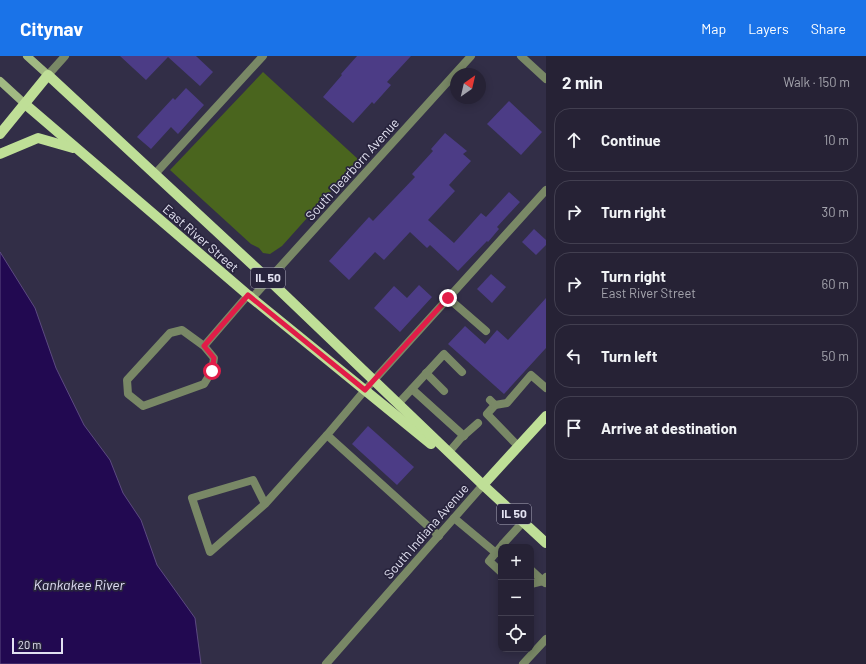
<!DOCTYPE html>
<html lang="en">
<head>
<meta charset="utf-8">
<style>
  :root { --surface:#262235; --page:#322f41; --text:#f1f3f6; --muted:#a4a4ad; --line:#423f50; --accent:#1a73e8 }
  body { margin:0; font-family:Barlow,sans-serif; background:var(--page); color:var(--text) }
  .controls { position:absolute; right:12px; bottom:12px; display:grid; overflow:hidden; border-radius:8px; box-shadow:0 2px 10px #0003 }
  .controls button { width:36px; height:36px; display:grid; place-items:center; padding:0; border:0; border-bottom:1px solid var(--line); background:var(--surface); color:var(--text); font:20px sans-serif }
  .compass { position:absolute; left:450px; top:12px; width:36px; height:36px; border-radius:50%; background:var(--surface); box-shadow:0 2px 10px #0003; rotate:34deg }
  .scale { position:absolute; left:12px; bottom:10px; width:51px; box-sizing:border-box; padding-left:4px; border:2px solid #e2e1f1; border-top:0; font-size:11px; line-height:14px; white-space:nowrap; color:#e2e1f1; -webkit-text-stroke:3px #28243d; paint-order:stroke }
  .stop { position:absolute; width:12px; height:12px; margin:-9px; border:3px solid #e11d48; border-radius:50%; background:#fff }
  .stop.end { background:#e11d48; border-color:#fff; box-shadow:0 1px 4px #0008 }
  .list { margin:0; padding:0; list-style:none }
  h2 { display:flex; justify-content:space-between; align-items:center; height:52px; margin:0; padding:0 16px; font-size:17px }
  h2 small { font-size:13px; font-weight:400; color:var(--muted) }
  .list li { display:grid; grid-template-columns:26px 1fr auto; gap:12px; align-items:center; box-sizing:border-box; height:64px; margin:0 8px 8px; padding:0 8px; border:1px solid var(--line); border-radius:16px }
  .list b { display:block; font-size:15px; white-space:nowrap }
  .list p { margin:0; font-size:13px; white-space:nowrap; color:var(--muted) }
  .list em { font-size:13px; font-style:normal; color:var(--muted) }
  .icon { flex:none; width:22px; height:22px; fill:none; stroke:currentColor; stroke-width:2; stroke-linecap:round; stroke-linejoin:round }
  .map { position:relative; flex:none; width:546px; height:608px; overflow:hidden }
  header { display:flex; align-items:center; gap:24px; box-sizing:border-box; height:56px; padding:0 20px; background:var(--accent); color:#fff }
  header strong { font-size:19px }
  nav { display:flex; gap:22px; margin-inline-start:auto; font-size:14px }
  main { display:flex }
  aside { flex:1; background:var(--surface) }
  .map>svg:first-child { display:block }
  .green { fill:#4a651e }
  .water { fill:#220951; stroke:#5c4a81 }
  .building { fill:#4c3c86 }
  .lines { fill:none; stroke-linecap:round; stroke-linejoin:round }
  .service { stroke:#798866; stroke-width:8 }
  .minor { stroke:#798866; stroke-width:8 }
  .tertiary { stroke:#798866; stroke-width:8 }
  .secondary { stroke:#a1b982; stroke-width:8 }
  .primary { stroke:#bfdf97; stroke-width:10 }
  .route { stroke:#e11d48; stroke-width:5 }
  .labels { text-anchor:middle; stroke-width:3.5; stroke-linejoin:round; paint-order:stroke }
  .shield { fill:#28243d; stroke:#aaa8bb; stroke-width:1 }
  .shield-label { font-size:12px; font-weight:bold; fill:#e2e1f1 }
  .street-label { font-size:13px; fill:#e2e1f1; stroke:#28243d }
  .water-label { font-size:14px; font-style:italic; fill:#dfddf3; stroke:#28243d }
</style>
</head>
<body>
<header>
<strong>Citynav</strong>
<nav><a>Map</a><a>Layers</a><a>Share</a></nav>
</header>
<main>
<div class="map">
<svg width="546" height="608" viewBox="0 0 546 608">
  <rect width="100%" height="100%" fill="#322e47"/>
  <!-- green -->
  <path class="green" d="M263,16L359,104L282,190L270,198L263,197L259,192L251,188L170,114Z"/>
  <!-- water -->
  <path class="water" d="M0,196L35,252L56,312L84,369L110,404L123,437L141,464L157,509L195,562L201,608H0Z"/>
  <!-- building -->
  <g class="building">
    <path d="M120,0H196L213,16L200,30L168,1L146,24Z"/>
    <path d="M357,0H411L387,26L391,29L374,48L372,46L353,67L323,41L342,19L341,18Z"/>
    <path d="M186,32L204,49L178,78L171,71L151,93L137,81L173,42L175,44Z"/>
    <path d="M509,45L542,76L521,99L487,68Z"/>
    <path d="M445,77L467,95L463,98L471,105L449,129L455,135L428,164L454,187L481,157L486,161L509,136L520,146L497,171L499,173L488,186L487,185L458,215L430,189L427,192L410,176L384,204L375,196L349,224L329,205L369,161L373,165L415,121L412,118L433,95L431,93Z"/>
    <path d="M534,173L546,184V189L536,199L522,186Z"/>
    <path d="M491,218L506,231L492,247L477,233Z"/>
    <path d="M419,229L432,241L400,276L374,252L394,230L407,242Z"/>
    <path d="M546,242V292L504,338L448,288L465,270L485,288L497,274L508,284Z"/>
    <path d="M368,370L414,411L397,429L352,388Z"/>
  </g>
  <g class="lines">
    <!-- service -->
    <g class="service">
      <path d="M155,118L263,0"/>
      <path d="M448,242L486,275"/>
      <path d="M204,290L182,274L170,277L127,324L128,338L143,350L204,328L212,315L214,302L204,290L248,239"/>
      <path d="M426,317L444,335"/>
      <path d="M412,333L464,380"/>
      <path d="M490,344L495,349L487,358L518,390"/>
      <path d="M398,348L444,298L462,316"/>
      <path d="M495,349L507,347L531,319L546,332"/>
      <path d="M449,396L461,382L478,367"/>
      <path d="M265,448L253,424L192,442L210,496L265,448L327,379"/>
      <path d="M454,462L496,497"/>
      <path d="M439,480L327,379L365,334L546,134"/>
      <path d="M506,491L503,488L523,466"/>
      <path d="M531,514L543,525L546,521"/>
      <path d="M501,516L489,505L503,488"/>
      <path d="M531,528L543,525L545,527"/>
      <path d="M523,608L546,583"/>
    </g>
    <!-- minor -->
    <g class="minor">
      <path d="M521,0L546,23"/>
      <path d="M252,242L471,0"/>
      <path d="M326,608L483,429"/>
    </g>
    <!-- tertiary -->
    <path class="tertiary" d="M48,19L65,0"/>
    <!-- secondary -->
    <g class="secondary">
      <path d="M27,0L48,19"/>
      <path d="M0,25L25,48"/>
    </g>
    <!-- primary -->
    <g class="primary">
      <path d="M25,48L248,239L431,388"/>
      <path d="M0,78L48,19L269,224L483,429L546,487"/>
      <path d="M0,98L38,82L73,92"/>
      <path d="M483,429L546,360"/>
    </g>
  </g>
  <g class="lines">
    <!-- route -->
    <path class="route" d="M212,315L214,302L204,290L248,239L365,334L448,242"/>
  </g>
  <g class="labels">
    <!-- shield labels -->
    <g class="shield">
      <rect x="251" y="212" width="34" height="20" rx="3"/>
      <rect x="497" y="448" width="34" height="20" rx="3"/>
    </g>
    <g class="shield-label">
      <text x="268" y="226">IL 50</text>
      <text x="514" y="462">IL 50</text>
    </g>
    <!-- street labels -->
    <g class="street-label">
      <text transform="translate(352 113) rotate(-48)" y="5">South Dearborn Avenue</text>
      <text transform="translate(201 182) rotate(41)" y="5">East River Street</text>
      <text transform="translate(426 475) rotate(-49)" y="5">South Indiana Avenue</text>
    </g>
    <!-- water labels -->
    <g class="water-label">
      <text x="79" y="534">Kankakee River</text>
    </g>
  </g>
</svg>
<div class="controls">
<button>+</button>
<button>−</button>
<button><svg class="icon" aria-label="locate" viewBox="0 0 24 24"><circle cx="12" cy="12" r="6"/><path d="M12 2v4M12 18v4M2 12h4M18 12h4"/></svg></button>
</div>
<svg class="compass" viewBox="-18 -18 36 36"><path d="M0-13l5 13h-10z" fill="#e53935"/><path d="M0 13l5-13h-10z" fill="#a4a4ad"/></svg>
<div class="scale">20 m</div>
<div class="stop" style="left:212px;top:315px"></div>
<div class="stop end" style="left:448px;top:242px"></div>
</div>
<aside>
<h2>2 min<small>Walk · 150 m</small></h2>
<ul class="list">
<li><svg class="icon" aria-label="ahead" viewBox="0 0 24 24"><path d="M12 20V5M6 11l6-6 6 6"/></svg><div><b>Continue</b></div><em>10 m</em></li>
<li><svg class="icon" aria-label="right" viewBox="0 0 24 24"><path d="M7 20v-9h11M14 6l5 5-5 5"/></svg><div><b>Turn right</b></div><em>30 m</em></li>
<li><svg class="icon" aria-label="right" viewBox="0 0 24 24"><path d="M7 20v-9h11M14 6l5 5-5 5"/></svg><div><b>Turn right</b><p>East River Street</p></div><em>60 m</em></li>
<li><svg class="icon" aria-label="left" viewBox="0 0 24 24"><path d="M17 20v-9H6M10 6l-5 5 5 5"/></svg><div><b>Turn left</b></div><em>50 m</em></li>
<li><svg class="icon" aria-label="arrive" viewBox="0 0 24 24"><path d="M6 21V4h12l-3 4 3 4H6"/></svg><div><b>Arrive at destination</b></div></li>
</ul>
</aside>
</main>
</body>
</html>
